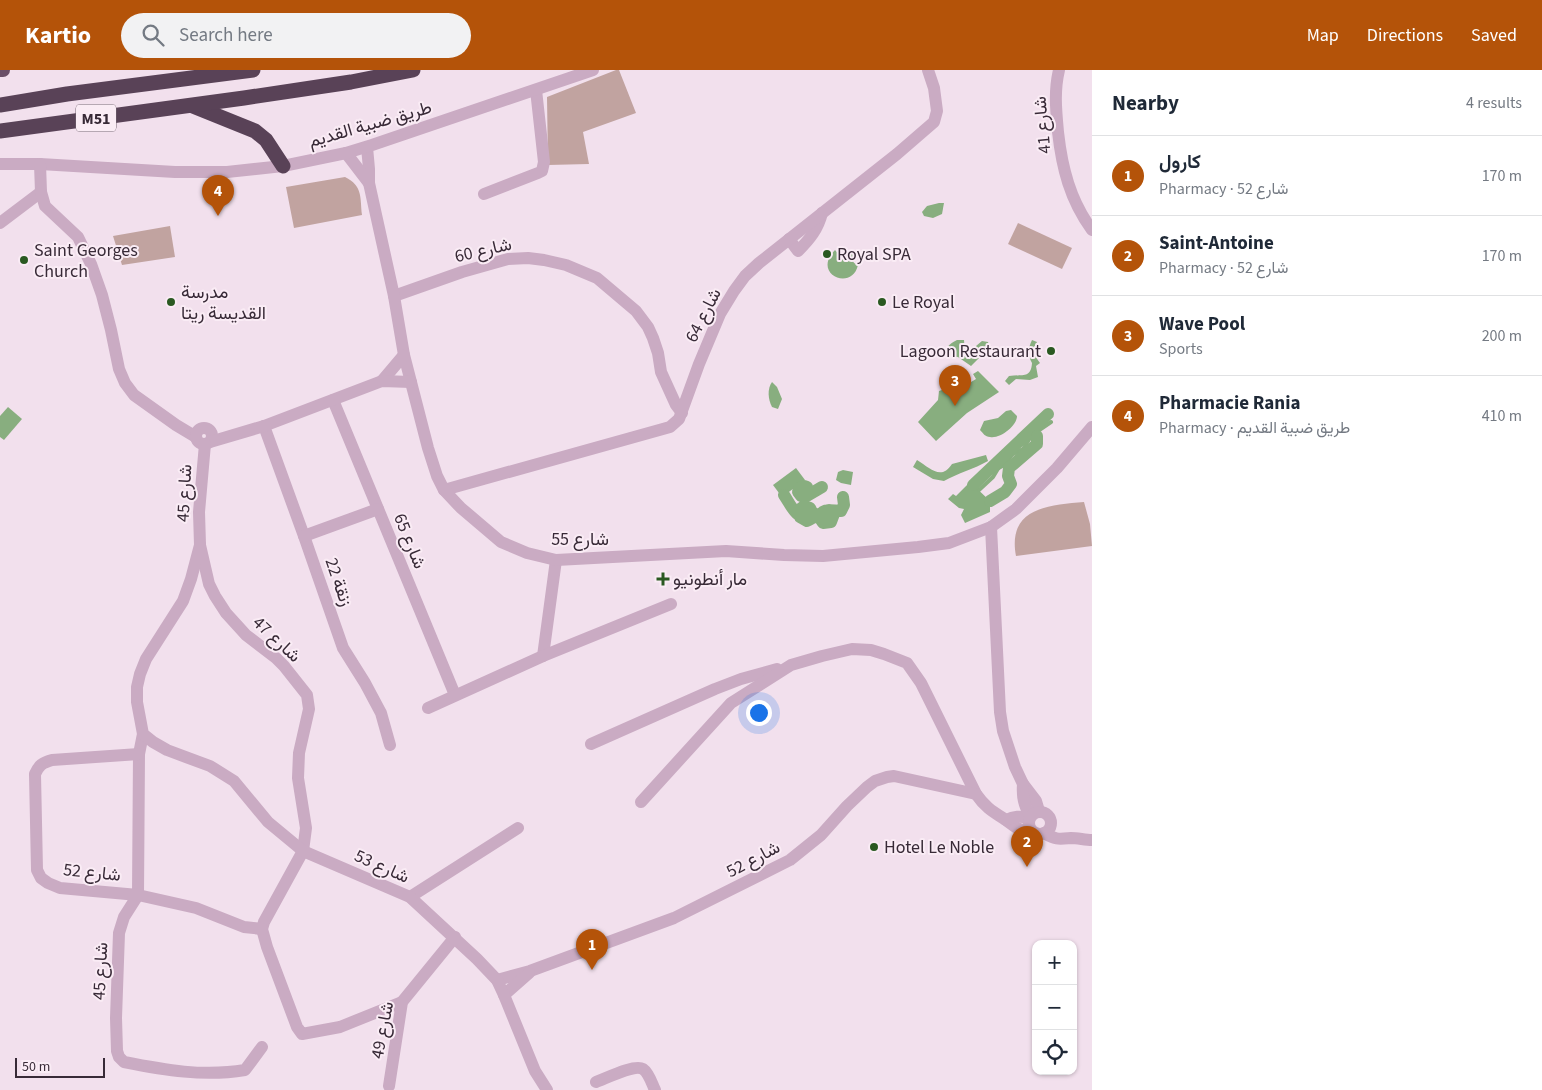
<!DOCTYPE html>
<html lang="en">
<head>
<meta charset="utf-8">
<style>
  :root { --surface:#fff; --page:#f2f2f3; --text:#1f2937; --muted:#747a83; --line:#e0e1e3; --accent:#b45309 }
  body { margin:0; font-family:"Source Sans 3",Vazirmatn,sans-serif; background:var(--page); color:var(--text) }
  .controls { position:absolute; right:15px; bottom:15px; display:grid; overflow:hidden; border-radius:10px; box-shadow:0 1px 4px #0004 }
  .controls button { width:45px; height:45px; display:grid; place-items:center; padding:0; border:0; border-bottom:1px solid var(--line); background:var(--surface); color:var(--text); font:25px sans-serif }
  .scale { position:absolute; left:15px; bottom:12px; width:90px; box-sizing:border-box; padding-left:5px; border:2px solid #382a37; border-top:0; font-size:14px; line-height:18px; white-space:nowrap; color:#382a37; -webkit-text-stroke:4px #faecf5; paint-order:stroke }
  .you { position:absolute; left:758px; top:642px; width:18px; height:18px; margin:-12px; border:4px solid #fff; border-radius:50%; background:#1a73e8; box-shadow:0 0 0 8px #1a73e833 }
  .badge { display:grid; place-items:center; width:32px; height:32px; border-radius:50%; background:var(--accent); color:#fff; font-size:16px; font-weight:700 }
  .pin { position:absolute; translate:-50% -41px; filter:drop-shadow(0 1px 2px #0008) }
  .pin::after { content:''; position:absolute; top:26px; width:18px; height:15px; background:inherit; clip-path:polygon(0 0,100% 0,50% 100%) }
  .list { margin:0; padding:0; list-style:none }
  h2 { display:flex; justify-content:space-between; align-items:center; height:65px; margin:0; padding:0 20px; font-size:21px }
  h2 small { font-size:16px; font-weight:400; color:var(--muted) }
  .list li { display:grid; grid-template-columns:32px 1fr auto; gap:15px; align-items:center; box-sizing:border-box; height:80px; padding:0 20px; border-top:1px solid var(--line) }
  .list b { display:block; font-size:19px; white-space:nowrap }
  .list p { margin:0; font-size:16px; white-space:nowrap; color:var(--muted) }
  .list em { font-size:16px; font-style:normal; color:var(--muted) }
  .icon { flex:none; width:28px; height:28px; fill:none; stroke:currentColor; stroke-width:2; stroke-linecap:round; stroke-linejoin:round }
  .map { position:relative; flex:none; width:1092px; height:1020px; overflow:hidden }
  header { display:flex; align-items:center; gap:30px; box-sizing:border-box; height:70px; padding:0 25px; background:var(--accent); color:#fff }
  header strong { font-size:24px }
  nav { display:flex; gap:28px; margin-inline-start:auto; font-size:18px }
  .search { width:350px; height:45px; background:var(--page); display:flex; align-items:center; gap:12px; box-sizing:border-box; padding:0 18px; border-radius:28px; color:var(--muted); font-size:19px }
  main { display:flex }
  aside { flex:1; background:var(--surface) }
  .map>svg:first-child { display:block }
  .green { fill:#c1a3a0 }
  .water { fill:#88ae7f }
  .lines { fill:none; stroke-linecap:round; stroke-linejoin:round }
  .stream { stroke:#88ae7f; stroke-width:4 }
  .canal { stroke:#88ae7f; stroke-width:12 }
  .minor { stroke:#caabc3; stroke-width:12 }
  .tertiary { stroke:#caabc3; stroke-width:12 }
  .trunk { stroke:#6a4f67; stroke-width:14 }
  .motorway { stroke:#594257; stroke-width:15 }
  .poi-dot { fill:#2a5921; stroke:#faecf5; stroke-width:2 }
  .labels { text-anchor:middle; stroke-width:4; stroke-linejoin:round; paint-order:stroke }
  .shield { fill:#faecf5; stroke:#726470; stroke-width:1 }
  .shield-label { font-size:16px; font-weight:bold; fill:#382a37 }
  .street-label { font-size:18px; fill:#382a37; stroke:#faecf5 }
  .poi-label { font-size:18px; fill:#382a37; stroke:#faecf5; text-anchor:start }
</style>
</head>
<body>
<header>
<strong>Kartio</strong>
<div class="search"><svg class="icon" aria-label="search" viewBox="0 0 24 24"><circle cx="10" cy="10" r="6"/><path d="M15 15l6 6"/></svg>Search here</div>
<nav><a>Map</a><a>Directions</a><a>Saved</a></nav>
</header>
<main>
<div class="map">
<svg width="1092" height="1020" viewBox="0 0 1092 1020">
  <rect width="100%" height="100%" fill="#f2e0ed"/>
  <!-- green -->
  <g class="green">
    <path d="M616,0H619L636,43L583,62L589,94L548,95L547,27Z"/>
    <path d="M345,107C363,116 360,127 362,145L294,158L286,117Z"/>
    <path d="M1018,153L1072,178L1062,199L1008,174Z"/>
    <path d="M170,156L175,187L122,195L113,166Z"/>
    <path d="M1084,432L1090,454L1092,476L1016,486C1007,438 1048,435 1084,432Z"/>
  </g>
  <!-- water -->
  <g class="water">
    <path d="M939,133H944L942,144L933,148L924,146L922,142L927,136Z"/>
    <path d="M835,180L841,187L849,186L852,183H856L852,189L854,193L858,195C852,222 811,204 835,180Z"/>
    <path d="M957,270H964L965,284L971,285L976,283V276L982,271L988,272L990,279L987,287H980L971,296L958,287L944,286C945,278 949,274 957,270Z"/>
    <path d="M1032,270L1037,272C1033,280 1034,286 1040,293L1036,296L1038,307L1030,310L1016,309L1009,315L1005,311L1009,306C1022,304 1031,309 1032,293C1027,284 1028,279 1032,270Z"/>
    <path d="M978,301L999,322L967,343L936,371L918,352L938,330L939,321L948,318H961L976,309L973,304Z"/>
    <path d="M772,312L777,317L782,329L778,339L772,337C768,329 767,319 772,312Z"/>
    <path d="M8,337L22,349L4,370L0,367V346Z"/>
    <path d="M1011,340L1017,346C1017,356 1000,369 990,367C985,367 983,363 980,360L984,351L998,348L1006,341Z"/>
    <path d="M986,385L988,391C974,399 958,403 944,411L933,409L913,397L917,390C930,398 941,411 952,394Z"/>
    <path d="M796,398L805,410L782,427L773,415Z"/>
    <path d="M843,400L853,402L851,415L841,413L836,410L838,402Z"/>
    <path d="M970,412L990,431V442L965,453L961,445L964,439L959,438L948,429L953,424L956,426Z"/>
  </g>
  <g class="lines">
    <!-- stream -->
    <g class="stream">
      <path d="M1041,357L1048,349"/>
      <path d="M976,418L990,403L1004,395L1020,374L1027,370"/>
      <path d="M979,420L993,407L1002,392L1009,386L1023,379L1032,365L1051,352"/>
    </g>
    <!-- canal -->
    <g class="canal">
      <path d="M973,415L1048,344"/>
      <path d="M807,417L804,416L799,418L798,422L801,426L805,427L822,417"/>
      <path d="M784,425C791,435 796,450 810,447L812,442L810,438L804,436L800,439L799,443L800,447L807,451C815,447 823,440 832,442L833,444L830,451L823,452L821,450L820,445C824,441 827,439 833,441L834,444L831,452L823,453L819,447C823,437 832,441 841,441L844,435L843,427"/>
      <path d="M990,431L1005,422L1011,414L1008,406L1009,398L1037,374V366"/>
    </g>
    <!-- minor -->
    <g class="minor">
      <path d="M484,124L538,103L542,101L544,92L536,20"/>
      <path d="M0,153L41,122"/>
      <path d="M789,169L798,181C810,169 818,159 822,143"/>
      <path d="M394,226L462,202L508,189L528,188L544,190L566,195L597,208L636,241L648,257L653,268L658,283L661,302L676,335L682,343"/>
      <path d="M333,330L455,625"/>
      <path d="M264,356L304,466L343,578L365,613L381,643L390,675"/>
      <path d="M444,420L670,357L679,349L699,294L720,244L734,221L745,206L759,193L897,84L934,52L937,41L934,18L928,0"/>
      <path d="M304,466L378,439"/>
      <path d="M200,475L209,514L215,526L226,543L246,565L276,588L284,596L307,625L309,639L299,683L298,708L306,758L303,781L264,852L262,859L267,877L297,957L302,964L340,957L402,932"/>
      <path d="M543,586L556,490"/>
      <path d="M428,638L543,586L671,534"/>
      <path d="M143,664L139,684L138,825L124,847L119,863L116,948L117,981L119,987L124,992C164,1000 204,1007 245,1000L262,977"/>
      <path d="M591,674L715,619L741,609L777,599"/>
      <path d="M139,684L52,690C42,693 39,695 35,704L37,800L41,808L48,813L60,818L138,825L196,838L244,857L262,859"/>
      <path d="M641,732L731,633L791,595L822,586L852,579L871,580L884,584L907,593L921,613L976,724C985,737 992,741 1006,750C1016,757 1017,761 1031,760"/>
      <path d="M1006,750C1014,746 1020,746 1029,748"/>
      <path d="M410,827L518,758"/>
      <path d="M497,910L530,901L674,848L790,790L821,765L847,736L867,717L875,711L887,707L894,706L976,724"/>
      <path d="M504,925L529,903"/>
      <path d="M596,1012C605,1009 634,994 643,999C649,1003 652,1014 655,1020"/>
      <path d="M389,1016L402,932L455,867"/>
    </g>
    <!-- tertiary -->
    <g class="tertiary">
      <path d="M1059,0C1054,21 1056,40 1058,62C1062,98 1070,130 1092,160"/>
      <path d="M367,77L369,99V113L394,226L404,285L428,378L437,406L444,420L461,438L501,472L527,483L556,490L726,481L784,485L823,486L918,477L949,473L991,457L1016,439L1057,398L1092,357"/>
      <path d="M346,83L369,113"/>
      <path d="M0,94H40L175,102H227L283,96L346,83L372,75L593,0"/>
      <path d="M40,94L41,122L45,136L78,167L91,194L102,225L111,260L119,299L125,313L134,325L176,355L196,367"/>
      <path d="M382,311L404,285"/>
      <circle cx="204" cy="366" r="8"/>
      <path d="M210,372L264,356L382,311L411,312"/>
      <path d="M205,374L199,442L200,475L191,509L183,531L146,589L140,604L137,617V632L143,664L153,672L167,680L210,696L234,711L268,752L303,781L410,827L477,889L497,910L504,925L535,1001L547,1020"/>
      <path d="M991,457L1000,642L1003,661L1015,697L1023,714L1036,731L1039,741"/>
      <path d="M1023,714C1022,727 1024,735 1030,746"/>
      <circle cx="1040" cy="753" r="11"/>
      <path d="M1044,763C1056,770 1059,769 1071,768C1078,768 1085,770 1092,770"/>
    </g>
    <!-- trunk -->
    <path class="trunk" d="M0,0H3"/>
    <!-- motorway -->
    <g class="motorway">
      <path d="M0,35L67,24L253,0"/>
      <path d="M193,36L255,61L266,70L283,96"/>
      <path d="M0,61L244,28L351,12L413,0"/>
    </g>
  </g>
  <!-- markers -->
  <g class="poi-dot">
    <circle cx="827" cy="184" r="5"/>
    <circle cx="24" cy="190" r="5"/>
    <circle cx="171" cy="232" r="5"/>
    <circle cx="882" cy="232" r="5"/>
    <circle cx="1051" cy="281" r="5"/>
    <path d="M660.5 501.5h5v5h5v5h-5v5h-5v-5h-5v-5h5z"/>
    <circle cx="874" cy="777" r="5"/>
  </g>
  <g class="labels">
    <!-- shield labels -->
    <rect class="shield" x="76" y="34.5" width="40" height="27" rx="4"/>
    <g class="shield-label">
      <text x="96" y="54">M51</text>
    </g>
    <!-- street labels -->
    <g class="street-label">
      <text transform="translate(370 54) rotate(-16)" y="6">طريق ضبية القديم</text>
      <text transform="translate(1042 55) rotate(-95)" y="6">شارع 41</text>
      <text transform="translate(483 180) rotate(-13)" y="6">شارع 60</text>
      <text transform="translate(703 245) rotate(-63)" y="6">شارع 64</text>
      <text transform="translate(184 423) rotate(-87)" y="6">شارع 45</text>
      <text x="580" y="475">شارع 55</text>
      <text transform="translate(410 471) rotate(68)" y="6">شارع 65</text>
      <text transform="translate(339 512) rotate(71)" y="6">زنقة 22</text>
      <text transform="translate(277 569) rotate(43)" y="6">شارع 47</text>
      <text transform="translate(753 789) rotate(-28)" y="6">شارع 52</text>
      <text transform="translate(382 796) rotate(24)" y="6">شارع 53</text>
      <text transform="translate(92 802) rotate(6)" y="6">شارع 52</text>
      <text transform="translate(100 901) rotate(-87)" y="6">شارع 45</text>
      <text transform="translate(382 960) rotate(-79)" y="6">شارع 49</text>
    </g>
    <!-- poi labels -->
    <g class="poi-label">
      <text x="34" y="186">Saint Georges<tspan x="34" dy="21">Church</tspan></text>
      <text x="837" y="190">Royal SPA</text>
      <text x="181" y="228">مدرسة<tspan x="181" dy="21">القديسة ريتا</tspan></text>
      <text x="892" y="238">Le Royal</text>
      <text x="1041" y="287" text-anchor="end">Lagoon Restaurant</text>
      <text x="673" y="515">مار أنطونيو</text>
      <text x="884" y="783">Hotel Le Noble</text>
    </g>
  </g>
</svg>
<div class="controls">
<button>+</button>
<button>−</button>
<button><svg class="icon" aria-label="locate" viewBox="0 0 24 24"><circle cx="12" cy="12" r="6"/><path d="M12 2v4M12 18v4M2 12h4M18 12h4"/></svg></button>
</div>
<div class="scale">50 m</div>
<div class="you"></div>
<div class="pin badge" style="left:592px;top:900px">1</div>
<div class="pin badge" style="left:1027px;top:797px">2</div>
<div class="pin badge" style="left:955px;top:336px">3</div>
<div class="pin badge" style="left:218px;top:146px">4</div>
</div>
<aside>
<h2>Nearby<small>4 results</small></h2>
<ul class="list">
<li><span class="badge">1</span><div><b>كارول</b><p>Pharmacy · شارع 52</p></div><em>170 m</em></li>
<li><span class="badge">2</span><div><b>Saint-Antoine</b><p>Pharmacy · شارع 52</p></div><em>170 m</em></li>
<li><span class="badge">3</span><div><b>Wave Pool</b><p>Sports</p></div><em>200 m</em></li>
<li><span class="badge">4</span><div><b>Pharmacie Rania</b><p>Pharmacy · طريق ضبية القديم</p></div><em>410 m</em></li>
</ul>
</aside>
</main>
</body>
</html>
